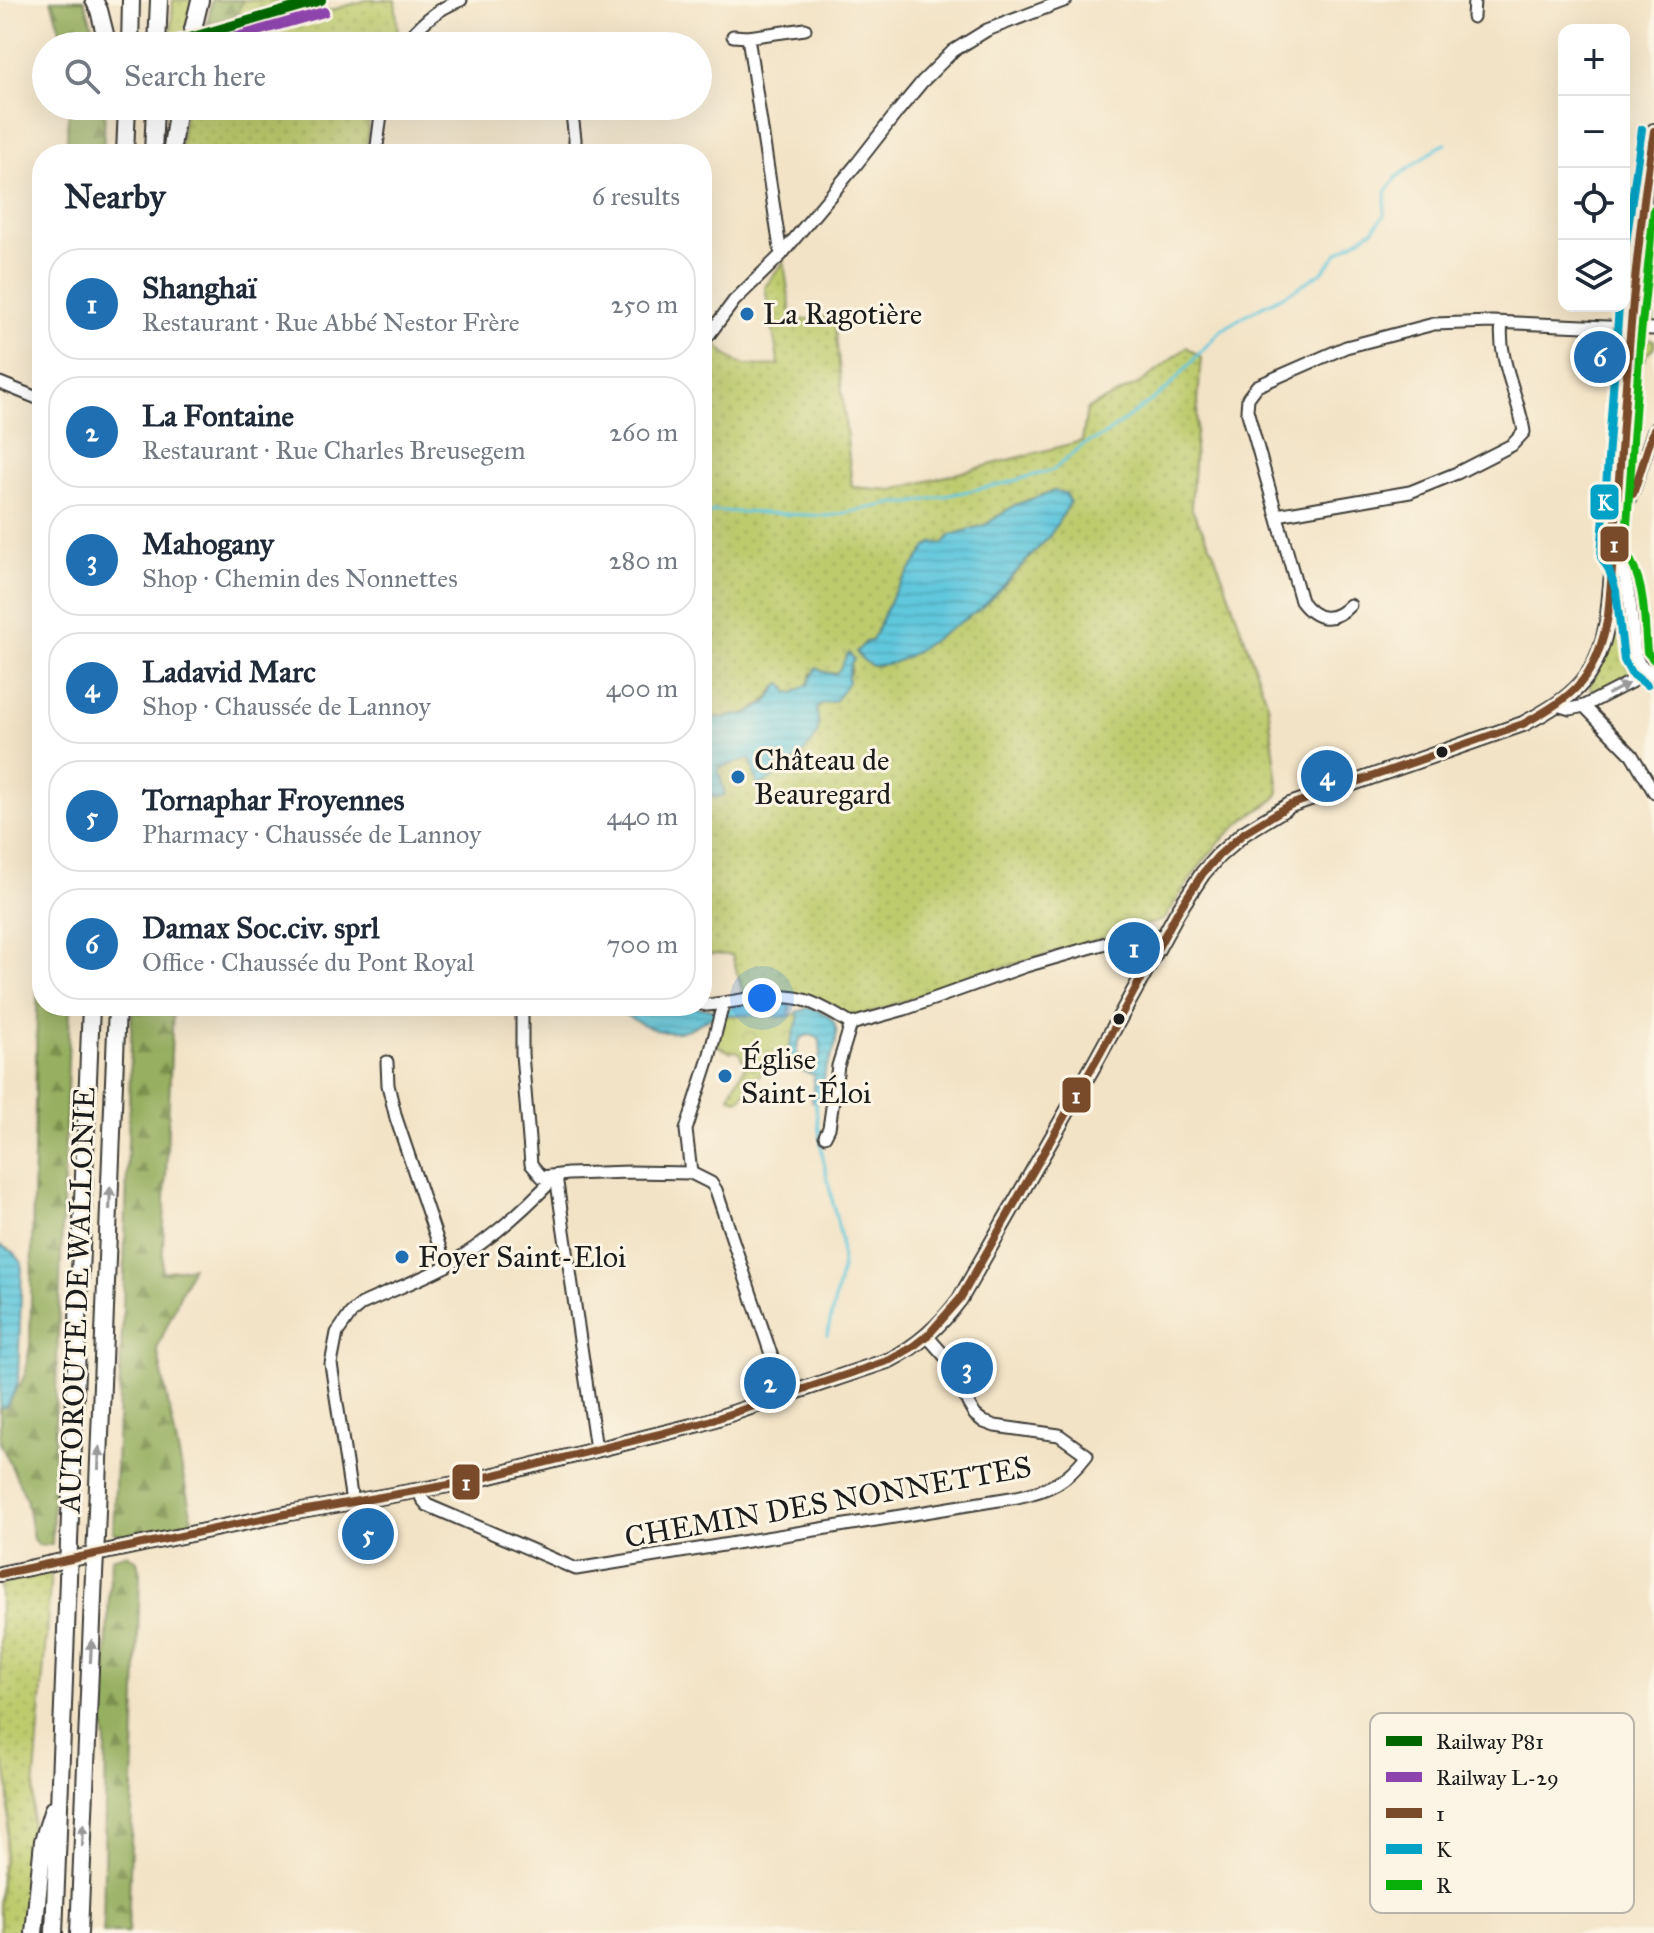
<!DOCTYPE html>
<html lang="en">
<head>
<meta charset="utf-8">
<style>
  :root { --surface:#fff; --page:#f6f6f7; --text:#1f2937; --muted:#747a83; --line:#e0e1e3; --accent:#1f6fb2 }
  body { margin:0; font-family:"IM FELL Great Primer",serif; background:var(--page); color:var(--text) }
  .controls { position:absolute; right:24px; top:24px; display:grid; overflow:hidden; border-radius:16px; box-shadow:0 8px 32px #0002 }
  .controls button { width:72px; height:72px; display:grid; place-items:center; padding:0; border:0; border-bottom:2px solid var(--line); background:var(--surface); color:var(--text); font:40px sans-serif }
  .you { position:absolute; left:762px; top:998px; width:28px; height:28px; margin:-20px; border:6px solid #fff; border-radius:50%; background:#1a73e8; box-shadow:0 0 0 12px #1a73e833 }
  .badge { display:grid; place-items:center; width:52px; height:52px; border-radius:50%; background:var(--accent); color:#fff; font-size:26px; font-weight:700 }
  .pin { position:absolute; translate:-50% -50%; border:4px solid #fff; box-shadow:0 2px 8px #0006 }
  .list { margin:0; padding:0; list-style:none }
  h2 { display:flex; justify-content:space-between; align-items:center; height:104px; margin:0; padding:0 32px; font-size:34px }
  h2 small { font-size:26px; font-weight:400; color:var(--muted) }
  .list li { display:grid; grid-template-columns:52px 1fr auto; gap:24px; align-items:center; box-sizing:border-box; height:112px; margin:0 16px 16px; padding:0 16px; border:2px solid var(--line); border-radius:32px }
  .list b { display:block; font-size:30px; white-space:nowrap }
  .list p { margin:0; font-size:26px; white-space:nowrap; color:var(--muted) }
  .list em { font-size:26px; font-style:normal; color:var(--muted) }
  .icon { flex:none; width:44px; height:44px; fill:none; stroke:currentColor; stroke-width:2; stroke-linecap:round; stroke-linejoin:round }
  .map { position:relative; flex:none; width:1654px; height:1933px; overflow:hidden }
  .search { position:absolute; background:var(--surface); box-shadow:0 8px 32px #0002; left:32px; top:32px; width:680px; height:88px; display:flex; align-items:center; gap:20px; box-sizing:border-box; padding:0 28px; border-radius:44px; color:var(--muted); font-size:30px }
  .panel { position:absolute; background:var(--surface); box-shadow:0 8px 32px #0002; left:32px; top:144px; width:680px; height:872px; border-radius:32px }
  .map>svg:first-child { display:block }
  .grass { fill:url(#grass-dots); stroke:#6c7444; stroke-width:2; fill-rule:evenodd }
  .forest { fill:url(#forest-firs); stroke:#59663e; stroke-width:2 }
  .park { fill:url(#park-crowns); stroke:#6c7444; stroke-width:2 }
  .water { fill:url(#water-rules); stroke:#3e727c; stroke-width:2; fill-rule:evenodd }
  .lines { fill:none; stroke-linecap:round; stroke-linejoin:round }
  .stream { stroke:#60c7dd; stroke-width:3 }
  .minor-casing { stroke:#3c3a36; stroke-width:15 }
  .major-casing { stroke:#3c3a36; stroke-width:18 }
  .highway-casing { stroke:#3c3a36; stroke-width:20 }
  .minor { stroke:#fff; stroke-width:11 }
  .major { stroke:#fff; stroke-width:14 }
  .highway { stroke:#fff; stroke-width:16 }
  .highway-bridge-casing { stroke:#3c3a36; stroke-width:20; stroke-linecap:butt }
  .highway-bridge { stroke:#fff; stroke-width:16 }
  .bus-1-casing { stroke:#fcf5e5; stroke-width:14 }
  .bus-2-casing { stroke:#fcf5e5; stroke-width:14 }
  .bus-3-casing { stroke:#fcf5e5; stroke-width:14 }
  .bus-1 { stroke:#7a4b2a; stroke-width:8 }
  .bus-2 { stroke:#01a2c5; stroke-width:8 }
  .bus-3 { stroke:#0ab00a; stroke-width:8 }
  .rail-1-casing { stroke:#fcf5e5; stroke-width:16 }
  .rail-2-casing { stroke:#fcf5e5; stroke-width:16 }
  .rail-1 { stroke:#060; stroke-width:10 }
  .rail-2 { stroke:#8e44ad; stroke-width:10 }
  .oneway { fill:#999 }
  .poi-dot { fill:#1f6fb2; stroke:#fcf5e5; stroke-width:3 }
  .bus-dot { fill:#1c1c1c; stroke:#fcf5e5; stroke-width:3 }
  .labels { text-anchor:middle; stroke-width:6; stroke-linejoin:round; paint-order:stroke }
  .poi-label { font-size:30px; fill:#1c1c1c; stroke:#fcf5e5; text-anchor:start }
  .street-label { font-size:30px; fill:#1c1c1c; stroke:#fcf5e5 }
  .key { fill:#fcf5e5; stroke:#b9b4a9; stroke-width:2 }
  .key-label { font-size:22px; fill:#1c1c1c }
  .line-badge { stroke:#fcf5e5; stroke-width:3 }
  .badge-label { font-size:22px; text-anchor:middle; font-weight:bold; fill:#fff }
</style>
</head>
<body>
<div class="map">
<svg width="1654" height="1933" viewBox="0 0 1654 1933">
  <defs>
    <pattern id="grass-dots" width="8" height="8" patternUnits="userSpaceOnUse" patternTransform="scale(2)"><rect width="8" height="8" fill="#bdcb6d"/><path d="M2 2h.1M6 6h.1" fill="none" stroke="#a2ae5e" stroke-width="1.8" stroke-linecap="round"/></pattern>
    <pattern id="forest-firs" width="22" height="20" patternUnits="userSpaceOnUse" patternTransform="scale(2)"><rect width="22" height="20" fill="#96af60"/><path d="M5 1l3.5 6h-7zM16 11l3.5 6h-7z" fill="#7a8e4e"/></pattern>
    <pattern id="park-crowns" width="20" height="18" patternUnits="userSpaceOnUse" patternTransform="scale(2)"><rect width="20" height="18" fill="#bdcb6d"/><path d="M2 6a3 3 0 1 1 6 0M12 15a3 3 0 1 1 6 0" fill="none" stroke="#a2ae5e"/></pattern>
    <pattern id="water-rules" width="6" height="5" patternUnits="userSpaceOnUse" patternTransform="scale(2)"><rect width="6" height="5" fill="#60c7dd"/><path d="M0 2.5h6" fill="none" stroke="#53aabd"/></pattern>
  </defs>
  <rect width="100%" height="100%" fill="#fcf5e5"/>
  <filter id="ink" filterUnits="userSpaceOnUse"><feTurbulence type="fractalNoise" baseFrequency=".0125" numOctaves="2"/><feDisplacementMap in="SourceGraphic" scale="16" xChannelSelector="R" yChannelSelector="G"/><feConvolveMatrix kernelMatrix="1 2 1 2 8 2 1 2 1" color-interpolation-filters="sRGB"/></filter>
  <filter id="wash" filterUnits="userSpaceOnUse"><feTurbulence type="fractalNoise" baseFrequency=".006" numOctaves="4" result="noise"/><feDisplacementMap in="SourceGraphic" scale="32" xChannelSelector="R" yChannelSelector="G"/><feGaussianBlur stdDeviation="1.8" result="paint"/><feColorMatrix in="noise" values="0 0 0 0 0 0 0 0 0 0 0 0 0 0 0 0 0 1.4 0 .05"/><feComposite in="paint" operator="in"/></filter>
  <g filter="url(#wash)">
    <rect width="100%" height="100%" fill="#f2e3c6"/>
    <!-- grass -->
    <g class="grass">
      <path d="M173,0H195L187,32L171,37Z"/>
      <path d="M242,0H293L237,16Z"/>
      <path d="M367,0H395L398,32L391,46H209L225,40Z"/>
      <path d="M186,106H369L367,154H179Z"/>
      <path d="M784,261L792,321L834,316L852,487L893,490L1082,441L1087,409L1142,382L1187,347L1201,358L1191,508L1213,550L1268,704L1279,792C1274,804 1256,810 1246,818C1207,850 1190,879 1164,920L975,976L850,1020L803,1000H745L732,955L702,954V771L703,772L751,759L779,775L789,764L817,714V708L847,678L851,670L849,653L846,656L842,668L834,674L824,672L812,673L808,684L794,693L788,692L785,686L776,687C758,718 734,716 702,719V354L711,339C738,368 741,367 779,365L765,287ZM1054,491L1056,524L1049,537L982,608L857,652L866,642L872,641L951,535L985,525L1015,505Z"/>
      <path d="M1645,272C1654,287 1654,305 1654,322C1632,314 1639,293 1641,273Z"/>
      <path d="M1645,338L1654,340V347L1646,354L1645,360L1636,353L1631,427L1638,435L1636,462L1628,489H1625L1636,346L1640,340Z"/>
      <path d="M1619,594L1622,595V599L1630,673L1627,679L1596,694L1591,692L1590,685C1607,656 1613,628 1617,595Z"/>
      <path d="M51,1572L23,1933H0C0,1915 0,1895 1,1877C6,1839 17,1791 0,1754V1584Z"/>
    </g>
    <!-- forest -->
    <g class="forest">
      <path d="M51,0H84L99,46H65Z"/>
      <path d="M212,0H242L237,16L207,24Z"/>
      <path d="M69,106H105L103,154H66Z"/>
      <path d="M42,774V1006H70L56,1394L52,1545H38L33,1539L26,1498L0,1442V1395L20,1386L25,1374L30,1346Z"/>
      <path d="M132,1006H173L162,1272L192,1267L157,1349L193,1523L130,1538L113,1532L123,1309Z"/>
      <path d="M126,1554L137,1561L140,1573L128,1933H103L106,1742L103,1714L111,1558Z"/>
    </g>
    <!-- park -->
    <path class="park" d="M797,1014L799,1017L784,1064L763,1070L743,1096L738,1100L729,1096L747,1062L742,1059L740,1053L735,1051L730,1052L716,1045L723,1015L789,1016Z"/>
    <!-- water -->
    <g class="water">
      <path d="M1054,491L1065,493L1070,503L1049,537L982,608L910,655L893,663L872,666L863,660L856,652L866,642L872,641L893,594L927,547L934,542L943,544L951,535L985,525L1015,505Z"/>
      <path d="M849,653L854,659C850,664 847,676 848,682L835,701L821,704L817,708C817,716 820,727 817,734C811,750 774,780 758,786L750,759L718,768L725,795L713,798L702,771V719C726,717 752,719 770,698C775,692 775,688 782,683L788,692L794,693L808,684L817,667L824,672L835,674C845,666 842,659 849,653Z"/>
      <path d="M784,1000C791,1005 792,1008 789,1016C783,1018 778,1016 771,1016C754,1015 736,1014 720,1015C706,1016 698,1027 685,1030C660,1039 631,1018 609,1006H686L724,1011L736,1005Z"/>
      <path d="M807,1008C836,1013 841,1027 833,1053C831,1059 827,1065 825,1071C823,1083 826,1092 818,1102H812L814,1075L784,1064L799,1017L797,1014V1011H801ZM809,1035L814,1036L820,1040C821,1050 822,1056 815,1064L802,1063C794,1054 795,1037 809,1035Z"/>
      <path d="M0,1245L14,1252L22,1263L18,1382L15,1391L6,1407L0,1408Z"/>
    </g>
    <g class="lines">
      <!-- stream -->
      <g class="stream">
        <path d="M702,516L715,511L829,516L895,503H912L1006,483L1053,470L1083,445L1103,436L1166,390L1219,332L1247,314L1294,290L1322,272L1339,252L1374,229L1384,215L1386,192L1397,177L1439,147L1446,144"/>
        <path d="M815,1102L823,1158L841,1239L842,1269L827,1335"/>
      </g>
    </g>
  </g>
  <g filter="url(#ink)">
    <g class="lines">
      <!-- minor casing -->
      <g class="minor-casing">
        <g id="minor">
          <path d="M1473,17L1474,0"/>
          <path d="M733,36L748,37L805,29"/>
          <path d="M748,37L781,255"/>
          <path d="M403,46C419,25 436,9 461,0"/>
          <path d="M571,106L575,139V154"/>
          <path d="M376,154L382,106"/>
          <path d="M1636,246L1646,255L1654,279"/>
          <path d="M702,344L734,301L781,255L855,166L898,111L922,82L953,51L987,30L1066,0"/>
          <path d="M0,383L42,400"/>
          <path d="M1277,515L1410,492L1457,473L1512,445L1524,432C1519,397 1497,358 1502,323"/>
          <path d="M1618,519L1633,493L1654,429"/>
          <path d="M1613,556C1632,572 1632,631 1635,656L1640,665L1654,675"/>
          <path d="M1350,605C1333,623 1316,621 1301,601L1247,410L1248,398L1257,386L1346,347L1434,324L1492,322L1654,329"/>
          <path d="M1557,705L1570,709L1584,706L1654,670"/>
          <path d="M1584,706L1632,755L1654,792"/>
          <path d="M702,1004L707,1005C738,1002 774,991 804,1000C821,1005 836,1015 851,1024L905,1009L1026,966L1141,933L1164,937"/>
          <path d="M522,1006V1054L531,1164L542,1177L568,1174L630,1172L691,1173L711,1183L716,1190L785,1396"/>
          <path d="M387,1062L388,1085L396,1118L446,1266"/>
          <path d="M825,1136L829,1128L838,1066L851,1024"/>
          <path d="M691,1173L686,1130L709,1058L723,1004"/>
          <path d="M556,1176L596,1449"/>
          <path d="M419,1491L422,1499L427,1505L576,1569L1017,1497C1050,1490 1066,1482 1087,1455L1059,1435L995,1426L984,1422L975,1415L968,1403L950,1362L927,1336"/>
          <path d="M352,1502L331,1364L337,1333L351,1313L362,1304C390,1291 420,1280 446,1266C487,1243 524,1210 556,1176"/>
        </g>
      </g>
      <!-- major casing -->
      <g class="major-casing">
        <path id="major" d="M0,1574L290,1513L466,1482L511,1471L700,1424L890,1360C920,1345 941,1325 960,1299L1096,1061L1178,911L1203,873L1218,856L1244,833L1290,805L1523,724C1575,697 1600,676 1608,616C1625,454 1624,292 1654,131"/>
      </g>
      <!-- highway casing -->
      <g class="highway-casing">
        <g id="highway">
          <path d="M94,0L99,10L108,46"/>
          <path d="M130,46L131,0"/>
          <path d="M157,46L159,0"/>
          <path d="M189,46L200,0"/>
          <path d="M125,154L127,106"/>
          <path d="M153,154L155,106"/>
          <path d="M171,154L178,106"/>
          <path d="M96,1536L117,1006"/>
          <path d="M69,1541L91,1006"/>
          <path d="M34,1933L43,1841L53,1809"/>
          <path d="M54,1933L68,1579"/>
          <path d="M79,1933L94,1574"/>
        </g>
      </g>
      <!-- minor -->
      <use href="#minor" class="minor"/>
      <!-- major -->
      <use href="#major" class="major"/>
      <!-- highway -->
      <use href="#highway" class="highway"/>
      <!-- highway-bridge casing -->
      <g class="highway-bridge-casing">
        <g id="highway-bridge">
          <path d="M94,1574L96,1536"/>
          <path d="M68,1579L69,1541"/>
        </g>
      </g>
      <!-- highway-bridge -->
      <use href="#highway-bridge" class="highway-bridge"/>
      <!-- bus-1 casing -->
      <g class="bus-1-casing">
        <g id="bus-1">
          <path d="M1633,494L1654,429"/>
          <path d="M0,1574L290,1513L466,1482L700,1424L890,1360L911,1348L929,1334L960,1299L1096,1061L1178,911L1203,873L1218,856L1244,833L1290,805L1523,724C1576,695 1597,677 1608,616C1623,454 1628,292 1654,131"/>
        </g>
      </g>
      <!-- bus-2 casing -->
      <g class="bus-2-casing">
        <g id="bus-2">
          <path d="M1624,257L1642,129"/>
          <path d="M1619,306L1601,557L1609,570L1616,591L1624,660L1631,673L1647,685"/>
        </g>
      </g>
      <!-- bus-3 casing -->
      <g class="bus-3-casing">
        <path id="bus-3" d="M1654,209L1640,344L1625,552C1646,579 1644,621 1647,652L1654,660"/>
      </g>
      <!-- bus-1 -->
      <use href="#bus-1" class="bus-1"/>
      <!-- bus-2 -->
      <use href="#bus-2" class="bus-2"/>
      <!-- bus-3 -->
      <use href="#bus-3" class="bus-3"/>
      <!-- rail-1 casing -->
      <g class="rail-1-casing">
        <path id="rail-1" d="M162,46L321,0"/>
      </g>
      <!-- rail-2 casing -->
      <g class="rail-2-casing">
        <path id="rail-2" d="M205,46L324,12"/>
      </g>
      <!-- rail-1 -->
      <use href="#rail-1" class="rail-1"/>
      <!-- rail-2 -->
      <use href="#rail-2" class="rail-2"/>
    </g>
    <!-- one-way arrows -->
    <defs><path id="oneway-solid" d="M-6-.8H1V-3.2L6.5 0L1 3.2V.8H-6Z" transform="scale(2)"/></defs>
    <g class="oneway">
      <use href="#oneway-solid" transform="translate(1618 689) rotate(-28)"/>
      <use href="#oneway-solid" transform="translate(110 1198) rotate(-88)"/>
      <use href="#oneway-solid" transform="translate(99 1458) rotate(-88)"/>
      <use href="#oneway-solid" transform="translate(91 1651) rotate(-87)"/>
      <use href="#oneway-solid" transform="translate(83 1835) rotate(-88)"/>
    </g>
  </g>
  <!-- markers -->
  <g class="poi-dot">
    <circle cx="747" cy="314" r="8"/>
    <circle cx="738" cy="777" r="8"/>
    <circle cx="725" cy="1076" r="8"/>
    <circle cx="402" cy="1257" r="8"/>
  </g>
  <g class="bus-dot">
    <circle cx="1442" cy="752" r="7"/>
    <circle cx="1119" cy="1019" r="7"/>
  </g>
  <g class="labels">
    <!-- poi labels -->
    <g class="poi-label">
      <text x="763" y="324">La Ragotière</text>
      <text x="754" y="770">Château de<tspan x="754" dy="34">Beauregard</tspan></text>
      <text x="741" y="1069">Église<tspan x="741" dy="34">Saint-Éloi</tspan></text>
      <text x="418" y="1267">Foyer Saint-Eloi</text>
    </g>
    <!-- street labels -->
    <g class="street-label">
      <text transform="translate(77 1300) rotate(-88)" y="10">AUTOROUTE DE WALLONIE</text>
      <text transform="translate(828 1502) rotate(-10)" y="10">CHEMIN DES NONNETTES</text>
    </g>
  </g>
  <!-- legend -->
  <rect x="1370" y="1713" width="264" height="200" rx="12" class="key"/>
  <rect x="1386" y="1736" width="36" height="10" fill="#060"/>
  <rect x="1386" y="1772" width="36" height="10" fill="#8e44ad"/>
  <rect x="1386" y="1808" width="36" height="10" fill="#7a4b2a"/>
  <rect x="1386" y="1844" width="36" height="10" fill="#01a2c5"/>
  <rect x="1386" y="1880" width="36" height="10" fill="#0ab00a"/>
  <g class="key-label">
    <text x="1436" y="1749">Railway P81</text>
    <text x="1436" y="1785">Railway L-29</text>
    <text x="1436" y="1821">1</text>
    <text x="1436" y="1857">K</text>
    <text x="1436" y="1893">R</text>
  </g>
  <g class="line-badge">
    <rect x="1589" y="483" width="31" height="38" rx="8" fill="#01a2c5"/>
    <rect x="1599" y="525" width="31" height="38" rx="8" fill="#7a4b2a"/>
    <rect x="1061" y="1076" width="31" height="38" rx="8" fill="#7a4b2a"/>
    <rect x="451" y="1463" width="30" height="38" rx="8" fill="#7a4b2a"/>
  </g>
  <g class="badge-label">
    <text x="1605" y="510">K</text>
    <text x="1614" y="552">1</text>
    <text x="1076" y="1103">1</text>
    <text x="466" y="1490">1</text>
  </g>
</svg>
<div class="controls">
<button>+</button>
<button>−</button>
<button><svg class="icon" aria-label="locate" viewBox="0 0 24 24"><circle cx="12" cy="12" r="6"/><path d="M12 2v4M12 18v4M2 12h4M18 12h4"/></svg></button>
<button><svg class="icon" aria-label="layers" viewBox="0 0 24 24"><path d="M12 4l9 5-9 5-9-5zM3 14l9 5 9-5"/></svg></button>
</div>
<div class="you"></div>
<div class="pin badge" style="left:1134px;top:948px">1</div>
<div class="pin badge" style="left:770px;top:1383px">2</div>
<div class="pin badge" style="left:967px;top:1368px">3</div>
<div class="pin badge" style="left:1327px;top:776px">4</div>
<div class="pin badge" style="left:368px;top:1534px">5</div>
<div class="pin badge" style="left:1600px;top:357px">6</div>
<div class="search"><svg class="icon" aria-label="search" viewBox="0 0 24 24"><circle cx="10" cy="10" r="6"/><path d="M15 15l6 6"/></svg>Search here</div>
<section class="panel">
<h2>Nearby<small>6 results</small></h2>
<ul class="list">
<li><span class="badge">1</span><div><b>Shanghaï</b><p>Restaurant · Rue Abbé Nestor Frère</p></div><em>250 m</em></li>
<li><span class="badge">2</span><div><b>La Fontaine</b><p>Restaurant · Rue Charles Breusegem</p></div><em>260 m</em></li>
<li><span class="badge">3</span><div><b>Mahogany</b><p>Shop · Chemin des Nonnettes</p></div><em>280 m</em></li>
<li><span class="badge">4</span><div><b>Ladavid Marc</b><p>Shop · Chaussée de Lannoy</p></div><em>400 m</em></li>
<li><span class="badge">5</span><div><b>Tornaphar Froyennes</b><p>Pharmacy · Chaussée de Lannoy</p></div><em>440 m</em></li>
<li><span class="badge">6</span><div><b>Damax Soc.civ. sprl</b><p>Office · Chaussée du Pont Royal</p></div><em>700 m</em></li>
</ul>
</section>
</div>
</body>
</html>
